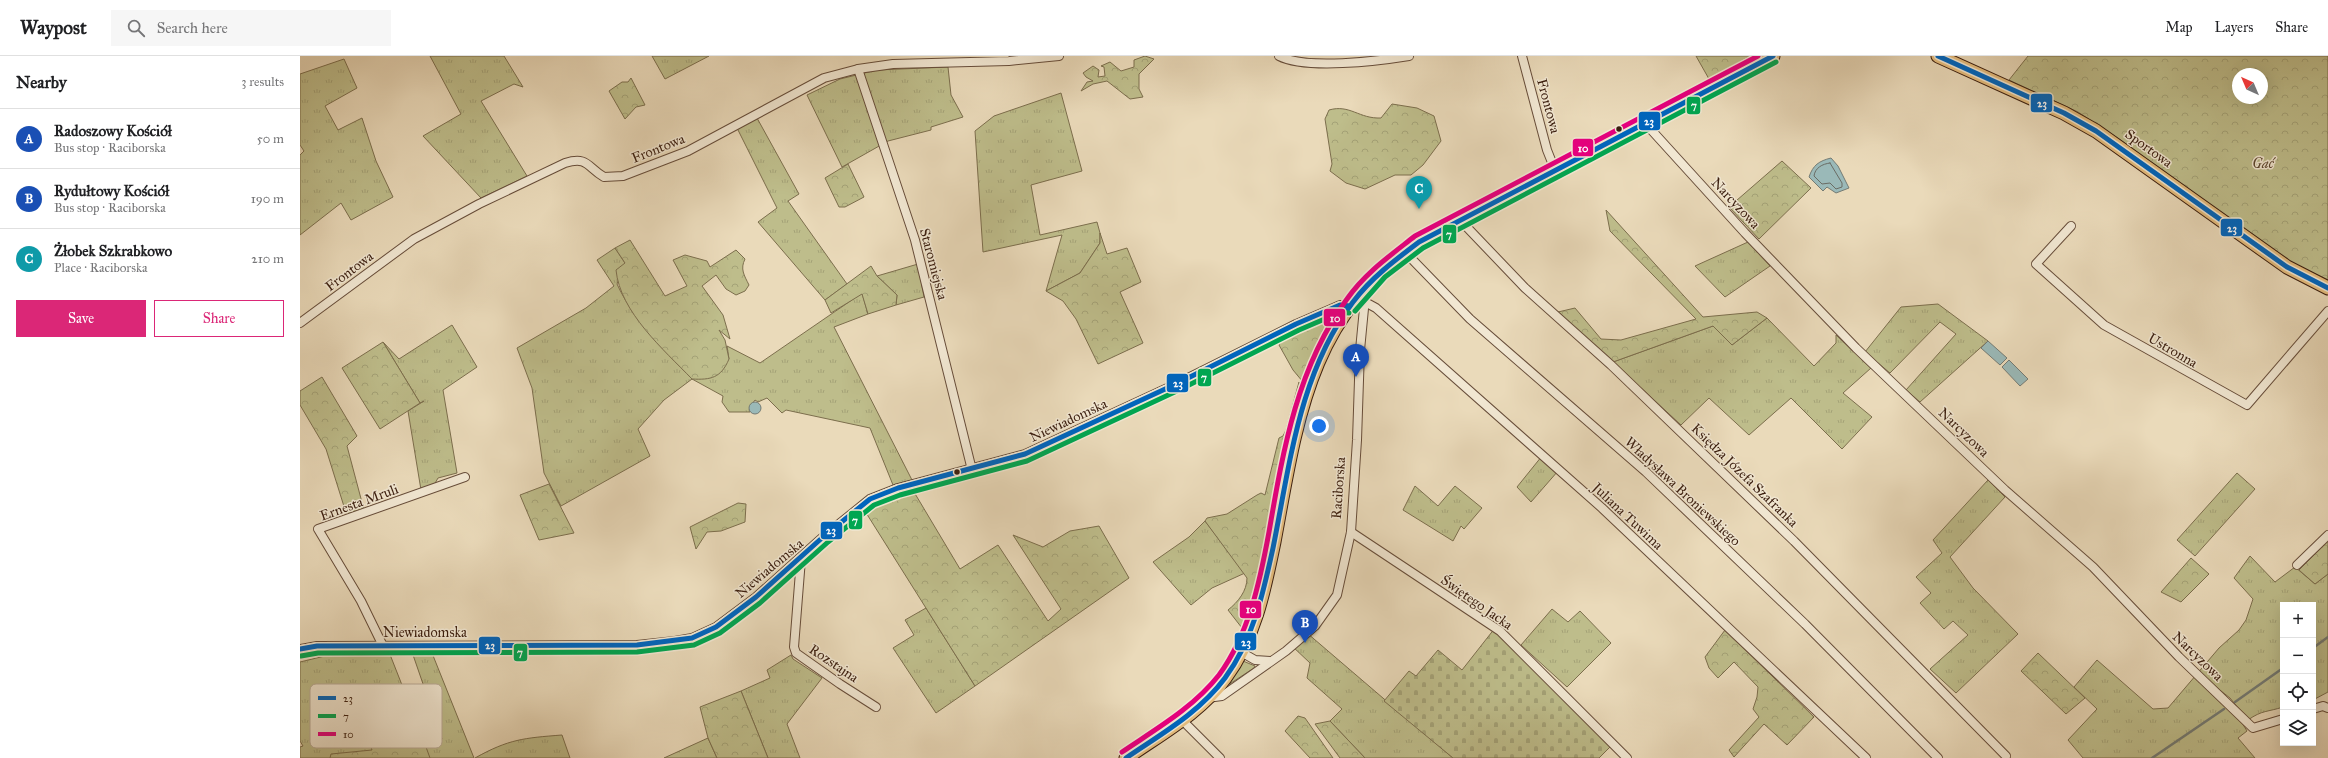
<!DOCTYPE html>
<html lang="en">
<head>
<meta charset="utf-8">
<style>
  :root { --surface:#fff; --page:#f6f6f6; --text:#202124; --muted:#757577; --line:#e0e0e0; --accent:#db2777 }
  body { margin:0; font-family:"IM FELL Great Primer",serif; background:var(--page); color:var(--text) }
  .controls { position:absolute; right:12px; bottom:12px; display:grid; overflow:hidden; border-radius:0px; box-shadow:0 4px 16px #0002 }
  .controls button { width:36px; height:36px; display:grid; place-items:center; padding:0; border:0; border-bottom:1px solid var(--line); background:var(--surface); color:var(--text); font:20px sans-serif }
  .compass { position:absolute; left:1932px; top:12px; width:36px; height:36px; border-radius:50%; background:var(--surface); box-shadow:0 4px 16px #0002; rotate:316deg }
  .you { position:absolute; left:1019px; top:370px; width:14px; height:14px; margin:-10px; border:3px solid #fff; border-radius:50%; background:#1a73e8; box-shadow:0 0 0 6px #1a73e833 }
  .badge { display:grid; place-items:center; width:26px; height:26px; border-radius:50%; background:var(--accent); color:#fff; font-size:13px; font-weight:700 }
  .pin { position:absolute; translate:-50% -33px; filter:drop-shadow(0 1px 2px #0008) }
  .pin::after { content:''; position:absolute; top:21px; width:14px; height:12px; background:inherit; clip-path:polygon(0 0,100% 0,50% 100%) }
  .list { margin:0; padding:0; list-style:none }
  h2 { display:flex; justify-content:space-between; align-items:center; height:52px; margin:0; padding:0 16px; font-size:17px }
  h2 small { font-size:13px; font-weight:400; color:var(--muted) }
  .list li { display:grid; grid-template-columns:26px 1fr auto; gap:12px; align-items:center; box-sizing:border-box; height:60px; padding:0 16px; border-top:1px solid var(--line) }
  .list b { display:block; font-size:15px; white-space:nowrap }
  .list p { margin:0; font-size:13px; white-space:nowrap; color:var(--muted) }
  .list em { font-size:13px; font-style:normal; color:var(--muted) }
  .actions { display:flex; gap:8px; padding:12px 16px }
  .actions a { flex:1; padding:9px 0; border:1px solid var(--accent); border-radius:0px; text-align:center; font-size:14px; color:var(--accent) }
  .actions .main { background:var(--accent); color:#fff }
  .icon { flex:none; width:22px; height:22px; fill:none; stroke:currentColor; stroke-width:2; stroke-linecap:round; stroke-linejoin:round }
  .map { position:relative; flex:none; width:2028px; height:702px; overflow:hidden }
  header { display:flex; align-items:center; gap:24px; box-sizing:border-box; height:56px; padding:0 20px; background:var(--surface); border-bottom:1px solid var(--line) }
  header strong { font-size:19px }
  nav { display:flex; gap:22px; margin-inline-start:auto; font-size:14px }
  .search { width:280px; height:36px; background:var(--page); display:flex; align-items:center; gap:10px; box-sizing:border-box; padding:0 14px; border-radius:0px; color:var(--muted); font-size:15px }
  main { display:flex }
  aside { flex:1; background:var(--surface) }
  .map>svg:first-child { display:block }
  .grass { fill:url(#grass-tufts); stroke:#7c6e4d }
  .forest { fill:url(#forest-crowns); stroke:#7c6e4d; fill-rule:evenodd }
  .cemetery { fill:url(#cemetery-stones); stroke:#7c6e4d }
  .water { fill:#9ab9b8; stroke:#747b74 }
  .lines { fill:none; stroke-linecap:round; stroke-linejoin:round }
  .shore { stroke:#6a6c64; stroke-width:1 }
  .stream { stroke:#747b74; stroke-width:2.5 }
  .street-casing { stroke:#674d3a; stroke-width:10 }
  .primary-casing { stroke:#3b1e0f; stroke-width:15 }
  .street { stroke:#f1e7d2; stroke-width:8 }
  .primary { stroke:#e5bd7d; stroke-width:13 }
  .bus-1-casing { stroke:#f1e7d2; stroke-width:8 }
  .bus-2-casing { stroke:#f1e7d2; stroke-width:8 }
  .bus-3-casing { stroke:#f1e7d2; stroke-width:8 }
  .bus-1 { stroke:#0065bd; stroke-width:5 }
  .bus-2 { stroke:#00a651; stroke-width:5 }
  .bus-3 { stroke:#e5007d; stroke-width:5 }
  .bus-dot { fill:#3b1e0f; stroke:#f1e7d2; stroke-width:1.5 }
  .labels { text-anchor:middle; stroke-width:3; stroke-linejoin:round; paint-order:stroke }
  .street-label { font-size:14px; fill:#3b1e0f; stroke:#f1e7d2 }
  .park-label { font-size:14px; font-style:italic; fill:#5c462e; stroke:#f1e7d2 }
  .key { fill:#f1e7d2; stroke:#baab98; stroke-width:1 }
  .key-label { font-size:11px; fill:#3b1e0f }
  .line-badge { stroke:#f1e7d2; stroke-width:1.5 }
  .badge-label { font-size:11px; text-anchor:middle; font-weight:bold; fill:#fff }
</style>
</head>
<body>
<header>
<strong>Waypost</strong>
<div class="search"><svg class="icon" aria-label="search" viewBox="0 0 24 24"><circle cx="10" cy="10" r="6"/><path d="M15 15l6 6"/></svg>Search here</div>
<nav><a>Map</a><a>Layers</a><a>Share</a></nav>
</header>
<main>
<aside>
<h2>Nearby<small>3 results</small></h2>
<ul class="list">
<li><span class="badge" style="background:#1a4fb4">A</span><div><b>Radoszowy Kościół</b><p>Bus stop · Raciborska</p></div><em>50 m</em></li>
<li><span class="badge" style="background:#1a4fb4">B</span><div><b>Rydułtowy Kościół</b><p>Bus stop · Raciborska</p></div><em>190 m</em></li>
<li><span class="badge" style="background:#0f9aa8">C</span><div><b>Żłobek Szkrabkowo</b><p>Place · Raciborska</p></div><em>210 m</em></li>
</ul>
<div class="actions"><a class="main">Save</a><a>Share</a></div>
</aside>
<div class="map">
<svg width="2028" height="702" viewBox="0 0 2028 702">
  <defs>
    <pattern id="grass-tufts" width="24" height="20" patternUnits="userSpaceOnUse"><rect width="24" height="20" fill="#bebd8b"/><path d="M3 7l-1-3M5 7V3M7 7l1-3M15 17l-1-3M17 17v-4M19 17l1-3" fill="none" stroke="#a4a277"/></pattern>
    <pattern id="forest-crowns" width="20" height="18" patternUnits="userSpaceOnUse"><rect width="20" height="18" fill="#bebd8b"/><path d="M2 6a3 3 0 1 1 6 0M12 15a3 3 0 1 1 6 0" fill="none" stroke="#a4a277"/></pattern>
    <pattern id="cemetery-stones" width="16" height="16" patternUnits="userSpaceOnUse"><rect width="16" height="16" fill="#bebd8b"/><path d="M2 7V4a2 2 0 0 1 4 0v3zM10 15v-3a2 2 0 0 1 4 0v3z" fill="#a4a277"/></pattern>
  </defs>
  <rect width="100%" height="100%" fill="#eadaba"/>
  <filter id="stains"><feTurbulence type="fractalNoise" baseFrequency=".005" numOctaves="4"/><feColorMatrix values="0 0 0 0 .2 0 0 0 0 .09 0 0 0 0 .02 0 0 0 .5 -.17"/></filter>
  <radialGradient id="worn" r=".72"><stop offset=".6" stop-color="#630" stop-opacity="0"/><stop offset="1" stop-color="#630" stop-opacity=".3"/></radialGradient>
  <!-- grass -->
  <g class="grass">
    <path d="M130,0H204L223,31L214,28L181,45L227,120L181,142L123,80L161,58Z"/>
    <path d="M352,0H409L365,23Z"/>
    <path d="M44,3L57,32L25,50L38,74L62,62L76,105L93,141L51,164L41,147L0,179V99L4,95L0,89V18Z"/>
    <path d="M648,11L651,39L663,61L631,71V74L588,85L542,111L507,39L540,23L577,14Z"/>
    <path d="M761,37L782,115L731,129L740,179L797,166L800,177V187L780,217L746,235L762,179L683,196L675,75L694,60Z"/>
    <path d="M457,62L499,138L488,145L547,228L525,244L458,166L477,152L437,72Z"/>
    <path d="M1448,186L1470,210L1425,241L1395,210Z"/>
    <path d="M315,192L325,207L317,228C334,265 364,294 392,323L429,303L427,290L460,307L562,237L568,258L534,271L612,424L593,429L570,372L486,354L482,357L467,342L458,346L455,344L450,351V356H429L422,346L423,340L392,323L364,344L338,373L350,400L261,450L244,417L232,332L217,292L286,252L314,230L297,204Z"/>
    <path d="M618,208L624,241L596,249L597,239L577,220Z"/>
    <path d="M1638,248L1688,285L1620,346L1606,334L1656,278L1640,266L1590,317L1565,296L1601,251Z"/>
    <path d="M1467,262L1514,310L1536,287V279L1571,312L1543,337L1572,361L1542,393L1491,342L1449,379L1409,342L1381,369L1313,306L1413,270L1432,289Z"/>
    <path d="M152,269L177,311L143,334L157,417L138,422L134,429L121,434L108,355L124,345L120,347L83,286L99,303Z"/>
    <path d="M1242,400L1258,415L1231,446L1217,431Z"/>
    <path d="M1937,417L1955,433L1895,500L1877,484Z"/>
    <path d="M1688,424L1705,441L1650,501L1673,532L1718,578L1656,637L1630,613L1668,579L1653,565L1644,573L1620,547L1631,537L1616,521L1642,497L1633,484Z"/>
    <path d="M1115,430L1138,450L1155,430L1182,452L1164,473L1161,470L1153,485L1103,454Z"/>
    <path d="M905,465L945,517L912,532L891,549L853,506L889,481Z"/>
    <path d="M1950,500L1975,526L1995,511L2015,528L2028,518V636L2013,644V549H1983V651C1968,656 1962,654 1948,664L1930,642L1907,624L1936,657L1947,675L1938,682L1955,702H1783L1768,684L1797,653L1774,631L1797,604L1853,653L1868,652L1919,592L1939,574L1946,564L1953,543L1934,522Z"/>
    <path d="M626,552L675,630L636,657L593,592L614,579L605,564Z"/>
    <path d="M1252,553L1268,566L1280,555L1311,587L1267,631L1221,589Z"/>
    <path d="M1007,577L1153,702H1065L1030,665L1042,653L1007,622L1010,607L992,590Z"/>
    <path d="M89,596L126,690L142,683L112,596L132,597L174,702H0V691L3,690L0,685V606L29,599Z"/>
    <path d="M491,599L493,603L522,622L487,668L500,702H468L441,635L470,622L467,614Z"/>
    <path d="M943,605L955,610L954,612L928,629Z"/>
    <path d="M262,679L270,702H175C209,683 224,682 262,679Z"/>
    <path d="M408,682L417,702H364Z"/>
  </g>
  <!-- forest -->
  <g class="forest">
    <path d="M845,0L854,3L839,18V33L843,41L830,43L807,25L793,28L781,35L787,26L793,25L786,21L783,17L793,10L799,14L798,21L805,20L804,11L801,10L810,6L821,15L834,11V4Z"/>
    <path d="M1396,0H1450L1409,23Z"/>
    <path d="M1728,0H2028V224L1984,203L1926,163L1822,85L1778,56L1709,24ZM1938,18H1962V42H1938Z"/>
    <path d="M331,22L345,49L336,51L325,63L309,35L322,26H328Z"/>
    <path d="M1092,48L1117,52L1134,60L1141,85L1123,109L1111,119H1095L1065,133L1046,127L1030,115L1032,108L1025,63L1029,54C1050,48 1059,63 1081,62Z"/>
    <path d="M1482,105L1511,132L1459,183L1429,151Z"/>
    <path d="M548,108L564,141L545,151H539L525,122Z"/>
    <path d="M1306,154L1403,261L1457,256L1467,262L1432,289L1413,270L1313,306L1258,256L1275,252L1301,283L1321,284L1396,263L1310,175Z"/>
    <path d="M800,177L807,198L827,192L841,226L820,236L843,287L798,308L776,263L763,245L746,235L780,217L800,187Z"/>
    <path d="M330,184L365,240L387,230L373,204L385,199L407,205L410,211L436,194L445,203C440,213 444,219 449,229L445,235L436,239L426,233L416,219L402,230L423,259L430,283L419,274L425,284L429,303C421,322 411,324 392,323C364,294 320,256 316,214L325,207L315,192Z"/>
    <path d="M571,210L577,220L597,239L596,249L568,258L562,238L531,257L525,244Z"/>
    <path d="M1023,261H1029L1031,264L1021,279L1003,326L993,314L979,289L983,282Z"/>
    <path d="M83,286L120,347L80,373L42,312Z"/>
    <path d="M22,321L57,380L47,390L64,454L47,460L26,393L0,349V335Z"/>
    <path d="M999,326L1001,332L962,526L946,573L942,572L928,554C938,546 947,535 947,522L905,465L907,462L927,458L957,439L961,437L965,439L979,382L983,380L986,374Z"/>
    <path d="M249,428L274,477L239,484L220,439Z"/>
    <path d="M614,436L660,513L698,489L748,565L761,553L713,479L743,491L770,475L799,470L829,522L675,630L563,452L577,444Z"/>
    <path d="M438,447L446,448L445,466L421,475L407,476L396,493L390,471Z"/>
    <path d="M2028,485V518L2015,528L1999,514Z"/>
    <path d="M1891,502L1909,518L1881,546L1861,536Z"/>
    <path d="M1425,574L1514,661L1487,689L1464,668L1434,701L1429,694L1459,661L1453,653L1457,641L1458,631L1434,606L1418,622L1409,612L1405,601Z"/>
    <path d="M1738,597L1785,642L1766,658L1721,615Z"/>
    <path d="M441,635L468,702H417L408,682L400,651Z"/>
    <path d="M58,656L114,658L130,702H30L31,698L72,694Z"/>
    <path d="M998,660L1005,662L1033,702H1010L985,675Z"/>
    <path d="M1030,665L1065,702H1040L1015,668Z"/>
  </g>
  <!-- cemetery -->
  <path class="cemetery" d="M1195,572L1313,688L1299,702H1153L1084,645L1109,615L1116,620L1138,594L1162,614Z"/>
  <!-- water -->
  <g class="water">
    <path d="M1531,102L1538,110L1549,132L1536,137L1527,131L1523,135L1509,121C1513,109 1519,105 1531,102Z"/>
    <path d="M1688,285L1707,302L1700,309L1681,292Z"/>
    <path d="M1709,304L1728,323L1720,330L1702,311Z"/>
    <circle cx="455" cy="352" r="6"/>
  </g>
  <g class="lines">
    <!-- shore -->
    <path class="shore" d="M1530,107L1542,127V131L1536,133L1530,127L1522,128L1514,120C1515,112 1522,108 1530,107Z"/>
    <!-- stream -->
    <g class="stream">
      <path d="M2013,592L2028,581"/>
      <path d="M1935,646L1983,612"/>
      <path d="M1852,702L1924,653"/>
    </g>
    <!-- street casing -->
    <g class="street-casing">
      <g id="street">
        <path d="M979,0C1006,14 1078,5 1109,0"/>
        <path d="M1222,0L1247,94L1255,114"/>
        <path d="M558,13L615,184L672,414"/>
        <path d="M1345,67L1445,177L1556,292L1705,434L1793,511L1879,601L1953,672L1983,663"/>
        <path d="M1160,164L1225,232L1311,309L1494,485L1706,700"/>
        <path d="M1771,170L1736,208L1804,269L1947,349L2028,255"/>
        <path d="M1104,195L1170,263L1346,416L1505,568L1638,702"/>
        <path d="M1065,246L1076,252L1302,452L1566,702"/>
        <path d="M0,267L114,183L179,148L265,107C288,100 287,111 304,121L323,120L388,95L524,22L558,13L593,8L709,5L759,0"/>
        <path d="M1051,476L1200,575L1327,702"/>
        <path d="M501,503L494,591L496,597L540,628L576,651"/>
        <path d="M1997,509L2028,479"/>
        <path d="M83,590L61,545L18,473L165,421"/>
        <path d="M0,593L17,590L337,589L375,585L392,582L416,571L456,541L523,481L570,443L598,432L725,398L876,328L996,268L1040,249L1050,250"/>
        <path d="M941,596L955,604L970,605"/>
        <path d="M907,642L922,640L986,595L1015,570L1037,539L1051,476L1057,384L1060,294L1065,242"/>
        <path d="M2013,653L2023,650L2028,652"/>
        <path d="M881,663L920,702"/>
      </g>
    </g>
    <!-- primary casing -->
    <g class="primary-casing">
      <g id="primary">
        <path d="M1638,0L1764,57L1796,75L1987,211L2028,232"/>
        <path d="M826,702C860,678 901,656 925,622C955,581 964,535 974,486C996,368 1008,257 1119,186L1473,0"/>
      </g>
    </g>
    <!-- street -->
    <use href="#street" class="street"/>
    <!-- primary -->
    <use href="#primary" class="primary"/>
    <!-- bus-1 casing -->
    <g class="bus-1-casing">
      <g id="bus-1">
        <path d="M1638,0L1764,57L1796,75L1987,211L2028,232"/>
        <path d="M0,593L17,590L337,589L392,582L416,571L456,541L523,481L570,443L598,432L725,398L876,328L996,268L1040,249L1050,250"/>
        <path d="M826,702C861,678 899,657 925,622C953,584 963,538 973,492C990,408 999,317 1053,246C1071,222 1095,204 1119,186L1473,0"/>
      </g>
    </g>
    <!-- bus-2 casing -->
    <g class="bus-2-casing">
      <g id="bus-2">
        <path d="M1055,255L1085,221L1123,192L1476,6"/>
        <path d="M1,600L18,597L337,596L394,589L420,577L460,547L528,486L574,449L600,439L727,405L879,334L999,274L1041,256L1049,257"/>
      </g>
    </g>
    <!-- bus-3 casing -->
    <g class="bus-3-casing">
      <path id="bus-3" d="M822,696C856,673 893,652 919,619C949,578 960,525 969,476C983,395 997,311 1047,243C1065,217 1091,199 1115,180L1458,0"/>
    </g>
    <!-- bus-1 -->
    <use href="#bus-1" class="bus-1"/>
    <!-- bus-2 -->
    <use href="#bus-2" class="bus-2"/>
    <!-- bus-3 -->
    <use href="#bus-3" class="bus-3"/>
  </g>
  <!-- markers -->
  <g class="bus-dot">
    <circle cx="1319" cy="73" r="3.5"/>
    <circle cx="657" cy="416" r="3.5"/>
  </g>
  <g class="labels">
    <!-- street labels -->
    <g class="street-label">
      <text transform="translate(1249 50) rotate(75)" y="5">Frontowa</text>
      <text transform="translate(358 92) rotate(-22)" y="5">Frontowa</text>
      <text transform="translate(1849 92) rotate(36)" y="5">Sportowa</text>
      <text transform="translate(1436 147) rotate(47)" y="5">Narcyzowa</text>
      <text transform="translate(634 208) rotate(75)" y="5">Staromiejska</text>
      <text transform="translate(49 215) rotate(-37)" y="5">Frontowa</text>
      <text transform="translate(1873 294) rotate(30)" y="5">Ustronna</text>
      <text transform="translate(768 364) rotate(-25)" y="5">Niewiadomska</text>
      <text transform="translate(1664 376) rotate(44)" y="5">Narcyzowa</text>
      <text transform="translate(1445 419) rotate(44)" y="5">Księdza Józefa Szafranka</text>
      <text transform="translate(1038 432) rotate(-86)" y="5">Raciborska</text>
      <text transform="translate(1383 435) rotate(43)" y="5">Władysława Broniewskiego</text>
      <text transform="translate(59 446) rotate(-20)" y="5">Ernesta Mruli</text>
      <text transform="translate(1328 460) rotate(43)" y="5">Juliana Tuwima</text>
      <text transform="translate(469 512) rotate(-40)" y="5">Niewiadomska</text>
      <text transform="translate(1177 546) rotate(35)" y="5">Świętego Jacka</text>
      <text x="125" y="581">Niewiadomska</text>
      <text transform="translate(1898 600) rotate(44)" y="5">Narcyzowa</text>
      <text transform="translate(534 607) rotate(34)" y="5">Rozstajna</text>
    </g>
    <!-- park labels -->
    <g class="park-label">
      <text x="1963" y="112">Gać</text>
    </g>
  </g>
  <!-- legend -->
  <rect x="10" y="628" width="132" height="64" rx="6" class="key"/>
  <rect x="18" y="640" width="18" height="4" fill="#0065bd"/>
  <rect x="18" y="658" width="18" height="4" fill="#00a651"/>
  <rect x="18" y="676" width="18" height="4" fill="#e5007d"/>
  <g class="key-label">
    <text x="43" y="646">23</text>
    <text x="43" y="664">7</text>
    <text x="43" y="682">10</text>
  </g>
  <g class="line-badge">
    <rect x="1730" y="37" width="23" height="20" rx="4" fill="#0065bd"/>
    <rect x="1386" y="40" width="15" height="19" rx="4" fill="#00a651"/>
    <rect x="1338" y="55" width="23" height="20" rx="4" fill="#0065bd"/>
    <rect x="1272" y="82" width="22" height="19" rx="4" fill="#e5007d"/>
    <rect x="1920" y="162" width="23" height="19" rx="4" fill="#0065bd"/>
    <rect x="1142" y="168" width="15" height="20" rx="4" fill="#00a651"/>
    <rect x="1023" y="252" width="23" height="19" rx="4" fill="#e5007d"/>
    <rect x="897" y="312" width="15" height="19" rx="4" fill="#00a651"/>
    <rect x="866" y="317" width="23" height="20" rx="4" fill="#0065bd"/>
    <rect x="548" y="454" width="15" height="20" rx="4" fill="#00a651"/>
    <rect x="520" y="465" width="23" height="19" rx="4" fill="#0065bd"/>
    <rect x="939" y="544" width="23" height="19" rx="4" fill="#e5007d"/>
    <rect x="934" y="576" width="23" height="19" rx="4" fill="#0065bd"/>
    <rect x="178" y="580" width="23" height="19" rx="4" fill="#0065bd"/>
    <rect x="213" y="587" width="15" height="19" rx="4" fill="#00a651"/>
  </g>
  <g class="badge-label">
    <text x="1742" y="51">23</text>
    <text x="1394" y="53">7</text>
    <text x="1349" y="69">23</text>
    <text x="1283" y="96">10</text>
    <text x="1932" y="176">23</text>
    <text x="1149" y="182">7</text>
    <text x="1035" y="266">10</text>
    <text x="904" y="325">7</text>
    <text x="878" y="331">23</text>
    <text x="555" y="468">7</text>
    <text x="531" y="478">23</text>
    <text x="951" y="557">10</text>
    <text x="946" y="590">23</text>
    <text x="190" y="593">23</text>
    <text x="220" y="600">7</text>
  </g>
  <rect width="100%" height="100%" filter="url(#stains)"/>
  <rect width="100%" height="100%" fill="url(#worn)"/>
</svg>
<div class="controls">
<button>+</button>
<button>−</button>
<button><svg class="icon" aria-label="locate" viewBox="0 0 24 24"><circle cx="12" cy="12" r="6"/><path d="M12 2v4M12 18v4M2 12h4M18 12h4"/></svg></button>
<button><svg class="icon" aria-label="layers" viewBox="0 0 24 24"><path d="M12 4l9 5-9 5-9-5zM3 14l9 5 9-5"/></svg></button>
</div>
<svg class="compass" viewBox="-18 -18 36 36"><path d="M0-13l5 13h-10z" fill="#e53935"/><path d="M0 13l5-13h-10z" fill="#757577"/></svg>
<div class="you"></div>
<div class="pin badge" style="left:1056px;top:321px;background:#1a4fb4">A</div>
<div class="pin badge" style="left:1005px;top:587px;background:#1a4fb4">B</div>
<div class="pin badge" style="left:1119px;top:153px;background:#0f9aa8">C</div>
</div>
</main>
</body>
</html>
